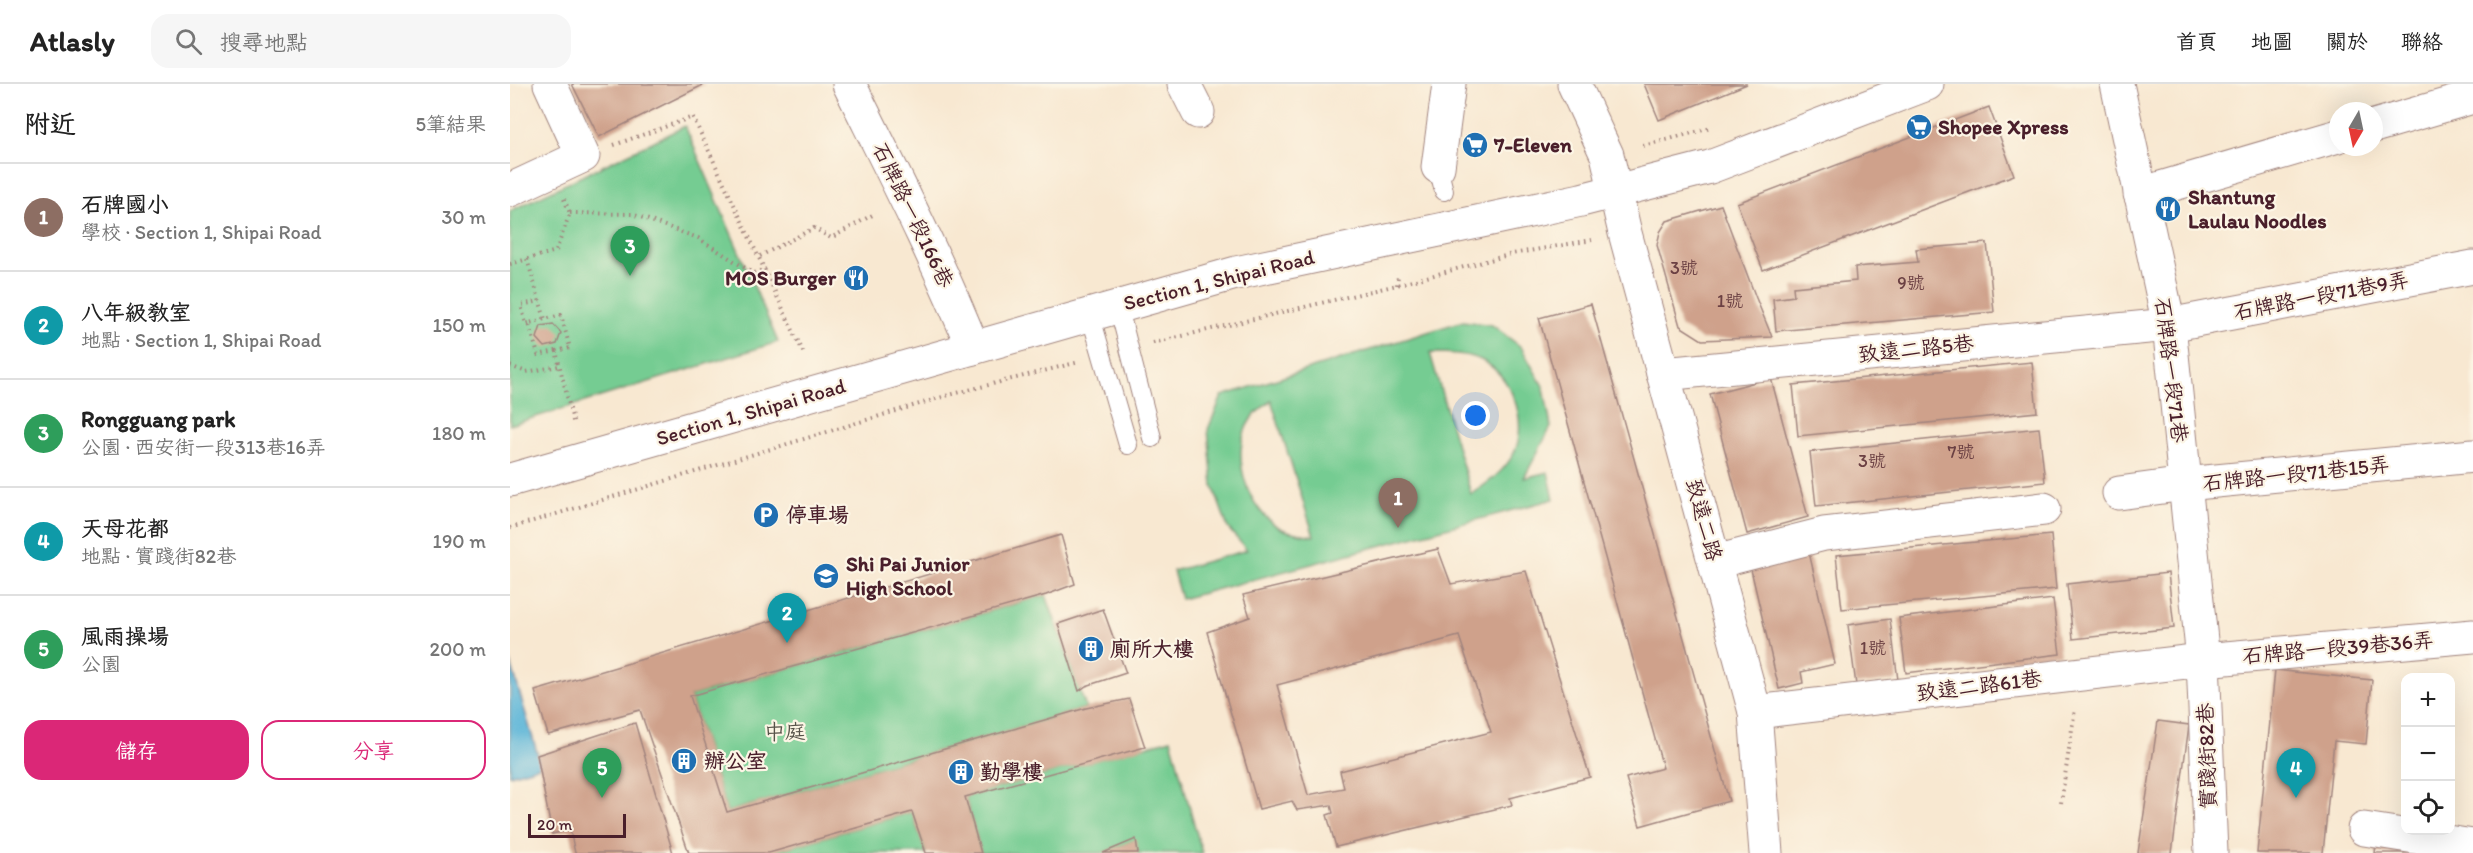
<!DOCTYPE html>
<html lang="zh-TW">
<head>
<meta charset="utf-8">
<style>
  :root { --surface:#fff; --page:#f6f6f6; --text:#222; --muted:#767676; --line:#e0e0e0; --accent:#db2777 }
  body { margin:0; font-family:Itim,"LXGW WenKai TC",sans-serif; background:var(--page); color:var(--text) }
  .controls { position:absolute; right:18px; bottom:18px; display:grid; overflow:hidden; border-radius:12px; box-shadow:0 6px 24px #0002 }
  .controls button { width:54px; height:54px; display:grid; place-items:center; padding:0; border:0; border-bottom:2px solid var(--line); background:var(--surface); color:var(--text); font:30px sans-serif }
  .compass { position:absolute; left:1819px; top:18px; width:54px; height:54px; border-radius:50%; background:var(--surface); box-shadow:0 6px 24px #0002; rotate:189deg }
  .scale { position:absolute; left:18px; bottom:15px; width:98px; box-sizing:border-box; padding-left:6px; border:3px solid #4a1f2b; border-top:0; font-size:16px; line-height:21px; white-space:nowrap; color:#4a1f2b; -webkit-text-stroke:4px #fcf5e5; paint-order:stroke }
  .you { position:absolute; left:966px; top:332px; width:21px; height:21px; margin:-15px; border:4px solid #fff; border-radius:50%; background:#1a73e8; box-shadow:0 0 0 9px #1a73e833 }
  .badge { display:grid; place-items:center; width:39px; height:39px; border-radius:50%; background:var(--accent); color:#fff; font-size:20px; font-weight:700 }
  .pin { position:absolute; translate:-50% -50px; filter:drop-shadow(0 2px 3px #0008) }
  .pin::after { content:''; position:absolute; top:32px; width:21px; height:18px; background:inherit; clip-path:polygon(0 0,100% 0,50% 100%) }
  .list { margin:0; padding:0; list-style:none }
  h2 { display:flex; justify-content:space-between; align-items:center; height:78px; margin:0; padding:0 24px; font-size:26px }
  h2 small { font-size:20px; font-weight:400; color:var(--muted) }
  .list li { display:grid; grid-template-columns:39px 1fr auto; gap:18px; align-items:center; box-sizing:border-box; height:108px; padding:0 24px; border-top:2px solid var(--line) }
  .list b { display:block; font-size:22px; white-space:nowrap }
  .list p { margin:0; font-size:20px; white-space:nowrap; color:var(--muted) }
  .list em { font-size:20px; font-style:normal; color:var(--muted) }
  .actions { display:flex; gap:12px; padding:18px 24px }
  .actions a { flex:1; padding:14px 0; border:2px solid var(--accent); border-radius:18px; text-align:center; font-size:21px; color:var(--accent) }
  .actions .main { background:var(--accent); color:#fff }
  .icon { flex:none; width:33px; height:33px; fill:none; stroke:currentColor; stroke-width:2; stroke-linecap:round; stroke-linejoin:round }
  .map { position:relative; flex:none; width:1963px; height:769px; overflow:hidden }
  header { display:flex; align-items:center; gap:36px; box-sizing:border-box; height:84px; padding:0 30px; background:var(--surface); border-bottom:2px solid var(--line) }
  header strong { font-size:28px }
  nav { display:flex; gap:33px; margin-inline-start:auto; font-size:21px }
  .search { width:420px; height:54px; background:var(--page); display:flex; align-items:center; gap:15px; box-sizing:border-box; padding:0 21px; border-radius:18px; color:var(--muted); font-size:22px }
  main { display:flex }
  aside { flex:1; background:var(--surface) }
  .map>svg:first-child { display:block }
  .green { fill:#74cc92; stroke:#5f765e; stroke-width:1.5; fill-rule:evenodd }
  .water { fill:#5bb5d8; stroke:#526a82; stroke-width:1.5 }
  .building { fill:#cfa18b; fill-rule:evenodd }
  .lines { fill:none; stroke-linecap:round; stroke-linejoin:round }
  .service-casing { stroke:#a1847e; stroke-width:20 }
  .minor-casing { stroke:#a1847e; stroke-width:35 }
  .tertiary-casing { stroke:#a1847e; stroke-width:35 }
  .path { stroke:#a1847e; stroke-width:4; stroke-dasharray:1.5 4.5; stroke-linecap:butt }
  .service { stroke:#fff; stroke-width:18 }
  .minor { stroke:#fff; stroke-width:33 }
  .tertiary { stroke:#fff; stroke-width:33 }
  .labels { text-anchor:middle; stroke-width:4.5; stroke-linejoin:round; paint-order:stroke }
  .number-label { font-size:18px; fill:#6b4043 }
  .poi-label { font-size:21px; font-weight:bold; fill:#4a1f2b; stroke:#fcf5e5; text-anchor:start }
  .street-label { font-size:21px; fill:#4a1f2b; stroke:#fcf5e5 }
  .park-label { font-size:21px; fill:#57534a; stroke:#fcf5e5 }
</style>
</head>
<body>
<header>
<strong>Atlasly</strong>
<div class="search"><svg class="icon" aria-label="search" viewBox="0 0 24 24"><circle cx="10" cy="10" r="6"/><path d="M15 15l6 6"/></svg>搜尋地點</div>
<nav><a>首頁</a><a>地圖</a><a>關於</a><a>聯絡</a></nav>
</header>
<main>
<aside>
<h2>附近<small>5筆結果</small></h2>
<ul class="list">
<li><span class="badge" style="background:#8d6e63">1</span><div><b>石牌國小</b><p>學校 · Section 1, Shipai Road</p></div><em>30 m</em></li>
<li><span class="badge" style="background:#0f9aa8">2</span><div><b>八年級教室</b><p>地點 · Section 1, Shipai Road</p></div><em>150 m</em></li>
<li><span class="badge" style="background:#2e9e5b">3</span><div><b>Rongguang park</b><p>公園 · 西安街一段313巷16弄</p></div><em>180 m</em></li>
<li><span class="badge" style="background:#0f9aa8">4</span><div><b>天母花都</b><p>地點 · 實踐街82巷</p></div><em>190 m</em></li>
<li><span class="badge" style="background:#2e9e5b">5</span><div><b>風雨操場</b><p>公園</p></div><em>200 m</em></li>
</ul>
<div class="actions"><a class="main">儲存</a><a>分享</a></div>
</aside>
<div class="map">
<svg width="1963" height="769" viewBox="0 0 1963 769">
  <rect width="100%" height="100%" fill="#fcf5e5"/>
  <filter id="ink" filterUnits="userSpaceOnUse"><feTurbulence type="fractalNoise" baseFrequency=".0167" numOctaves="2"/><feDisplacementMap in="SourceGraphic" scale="12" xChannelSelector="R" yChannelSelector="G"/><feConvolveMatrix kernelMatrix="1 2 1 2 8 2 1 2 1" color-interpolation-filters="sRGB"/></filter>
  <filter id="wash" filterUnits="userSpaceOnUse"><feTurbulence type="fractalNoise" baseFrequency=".008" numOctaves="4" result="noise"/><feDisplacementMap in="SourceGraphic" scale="24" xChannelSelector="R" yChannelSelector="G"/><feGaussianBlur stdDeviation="1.35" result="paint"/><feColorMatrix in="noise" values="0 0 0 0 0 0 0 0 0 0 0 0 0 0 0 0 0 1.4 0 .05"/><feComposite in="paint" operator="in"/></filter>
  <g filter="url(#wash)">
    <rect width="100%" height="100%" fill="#f8e8d1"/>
    <!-- green -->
    <g class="green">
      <path d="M175,42L268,258L0,341V127Z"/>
      <path d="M953,237L982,241L1011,263L1034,304L1041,343L1014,394L1038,388L1044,415L671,515L663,487L737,466L718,444L703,402L698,345L712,312ZM920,269C936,269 956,269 971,276C1002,291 1019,338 1004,369C994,388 978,399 961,410ZM761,316L804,452H803C794,450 781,449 772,445C737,428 718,368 741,335C746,328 755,322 761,316Z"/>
      <path d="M536,511L576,624L217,728L180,612Z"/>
      <path d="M661,655L692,769H628L625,756L593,769H471L455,713Z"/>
      <path d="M402,728L416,769H259Z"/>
    </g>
    <!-- water -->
    <path class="water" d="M0,576L31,682L0,691Z"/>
    <g id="blocks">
      <!-- building -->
      <g class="building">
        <path d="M62,0H195L89,53Z"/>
        <path d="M1134,0H1237L1149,36Z"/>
        <path d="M1479,23L1504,91L1253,186L1227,119Z"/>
        <path d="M1211,121L1246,214L1262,253L1192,256L1170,242L1147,161L1150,148L1157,137Z"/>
        <path d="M1477,159L1484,228L1266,247L1263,215L1284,212L1283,203L1346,197L1345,183L1408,178L1406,165Z"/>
        <path d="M1081,220L1219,717L1130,742L1116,694L1153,684L1029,234Z"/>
        <path d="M43,240L51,249L47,260L35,263L27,254L31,242Z"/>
        <path d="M1522,278L1527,328L1288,352L1283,301Z"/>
        <path d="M1261,294L1298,433L1237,450L1200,310Z"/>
        <path d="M1529,344L1535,398L1306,422L1300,368Z"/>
        <path d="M551,451L565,500L536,511L180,612L217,728L576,624L619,615L635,663L455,713L471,769H416L402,728L259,769H179L130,626L38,651L25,607Z"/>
        <path d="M1541,451L1546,505L1332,525L1326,471Z"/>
        <path d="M1298,464L1325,580L1291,588L1293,599L1269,605L1239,477Z"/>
        <path d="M928,465L941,500L1016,487L1080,693L1000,714L1002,721L826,763L817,731L823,729L821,721L787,726L782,717L749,725L697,548L740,533L733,511ZM949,552L981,648L830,687L834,704L798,711L767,601Z"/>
        <path d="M1658,489L1664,544L1563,555L1557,500Z"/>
        <path d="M1543,515L1550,570L1396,589L1389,534Z"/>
        <path d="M593,525L616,589L576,602L569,607L548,540Z"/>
        <path d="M1380,535L1388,596L1346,601L1338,541Z"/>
        <path d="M1765,586L1862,596L1856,660L1824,657L1813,769H1747Z"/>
        <path d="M1648,637L1679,641L1662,769H1628Z"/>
        <path d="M125,639L163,769H65L60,746L42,750L27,671Z"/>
        <path d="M626,755L628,769H593Z"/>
        <path d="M1866,761L1910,769H1865Z"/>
      </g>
    </g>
  </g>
  <g filter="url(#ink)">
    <use href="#blocks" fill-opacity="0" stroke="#a1847e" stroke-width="1.5"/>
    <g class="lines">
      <!-- service casing -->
      <g class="service-casing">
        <g id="service">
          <path d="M928,83L934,107"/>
          <path d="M608,221L642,354"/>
          <path d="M580,230L618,361"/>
        </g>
      </g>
      <!-- minor casing -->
      <g class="minor-casing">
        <g id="minor">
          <path d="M339,0C382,87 427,174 463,264"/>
          <path d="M674,0L688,28"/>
          <path d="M1064,0L1097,71L1115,149L1245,628L1256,769"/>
          <path d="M1607,0L1659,241L1693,576L1701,769"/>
          <path d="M1864,42L1963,13"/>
          <path d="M928,83L939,0"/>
          <path d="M0,106L73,72L40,0"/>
          <path d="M1630,110L1828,52"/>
          <path d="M1153,290L1659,241L1963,183"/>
          <path d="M1609,409L1675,400L1963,372"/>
          <path d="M1205,478L1314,450L1534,425"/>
          <path d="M1245,628L1693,576L1963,552"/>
          <path d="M1854,745L1963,762"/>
        </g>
      </g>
      <!-- tertiary casing -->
      <g class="tertiary-casing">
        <path id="tertiary" d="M0,396L726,189L1071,116L1200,83L1417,0"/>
      </g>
      <!-- path -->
      <g class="path">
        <path d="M104,61L183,33L295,272"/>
        <path d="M1133,62L1201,44"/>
        <path d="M60,129L122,130L188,154L243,189L256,185"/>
        <path d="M250,172L304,144L321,154L366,129"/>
        <path d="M17,175L35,235"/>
        <path d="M0,180L46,167L60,129L54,115"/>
        <path d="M887,201L888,192"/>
        <path d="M19,239L16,240L11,221L30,217"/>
        <path d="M643,259L887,201L1002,170L1082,156"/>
        <path d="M46,267L60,264L51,231L19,239L28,271L46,267L64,341"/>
        <path d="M0,282L16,288L49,282"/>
        <path d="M0,444L439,311L569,278"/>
        <path d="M1551,719L1565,625"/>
      </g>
      <!-- service -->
      <use href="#service" class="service"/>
      <!-- minor -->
      <use href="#minor" class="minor"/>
      <!-- tertiary -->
      <use href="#tertiary" class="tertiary"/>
    </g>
  </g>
  <!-- icons -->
  <defs>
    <g id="supermarket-disc" transform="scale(1.35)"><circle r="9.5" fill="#1f6fb2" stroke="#fcf5e5"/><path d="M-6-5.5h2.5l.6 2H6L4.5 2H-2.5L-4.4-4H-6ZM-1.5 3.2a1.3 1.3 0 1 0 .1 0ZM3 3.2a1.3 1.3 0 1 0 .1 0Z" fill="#fff"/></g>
    <g id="restaurant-disc" transform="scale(1.35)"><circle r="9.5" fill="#1f6fb2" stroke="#fcf5e5"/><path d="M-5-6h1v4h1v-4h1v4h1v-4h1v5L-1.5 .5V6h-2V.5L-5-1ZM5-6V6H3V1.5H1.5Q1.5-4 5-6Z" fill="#fff"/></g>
    <g id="parking-disc" transform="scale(1.35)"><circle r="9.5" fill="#1f6fb2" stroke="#fcf5e5"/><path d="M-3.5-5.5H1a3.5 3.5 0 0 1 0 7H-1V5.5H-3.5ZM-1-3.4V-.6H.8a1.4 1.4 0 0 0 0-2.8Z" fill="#fff"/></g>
    <g id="school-disc" transform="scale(1.35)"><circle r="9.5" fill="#1f6fb2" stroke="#fcf5e5"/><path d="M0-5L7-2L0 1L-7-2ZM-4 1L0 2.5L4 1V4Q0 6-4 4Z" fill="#fff"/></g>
    <g id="building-disc" transform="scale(1.35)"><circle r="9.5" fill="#1f6fb2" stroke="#fcf5e5"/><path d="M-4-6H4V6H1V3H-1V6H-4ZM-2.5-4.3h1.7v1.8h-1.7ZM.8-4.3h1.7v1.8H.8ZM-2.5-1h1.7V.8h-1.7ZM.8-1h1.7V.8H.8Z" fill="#fff"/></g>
  </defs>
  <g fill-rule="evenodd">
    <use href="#supermarket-disc" x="1409" y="43"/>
    <use href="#supermarket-disc" x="965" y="61"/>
    <use href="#restaurant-disc" x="1658" y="125"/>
    <use href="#restaurant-disc" x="346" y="194"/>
    <use href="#parking-disc" x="256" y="431"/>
    <use href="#school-disc" x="316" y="492"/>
    <use href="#building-disc" x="581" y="565"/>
    <use href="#building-disc" x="174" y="677"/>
    <use href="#building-disc" x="451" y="688"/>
  </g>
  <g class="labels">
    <!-- number labels -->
    <g class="number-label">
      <text x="1174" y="190">3號</text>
      <text x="1401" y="205">9號</text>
      <text x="1220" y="223">1號</text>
      <text x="1451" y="374">7號</text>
      <text x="1362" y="383">3號</text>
      <text x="1363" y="570">1號</text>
    </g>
    <!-- poi labels -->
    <g class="poi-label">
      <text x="1428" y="50">Shopee Xpress</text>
      <text x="984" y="68">7-Eleven</text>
      <text x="1678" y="120">Shantung<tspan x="1678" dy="24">Laulau Noodles</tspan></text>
      <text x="326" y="201" text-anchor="end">MOS Burger</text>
      <text x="276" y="438">停車場</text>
      <text x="336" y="487">Shi Pai Junior<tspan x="336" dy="24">High School</tspan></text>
      <text x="600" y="572">廁所大樓</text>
      <text x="194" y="684">辦公室</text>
      <text x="470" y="695">勤學樓</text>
    </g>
    <!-- street labels -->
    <g class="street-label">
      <text transform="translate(403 131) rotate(64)" y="7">石牌路一段166巷</text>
      <text transform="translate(709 196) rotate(-14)" y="7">Section 1, Shipai Road</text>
      <text transform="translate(1811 212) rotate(-11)" y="7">石牌路一段71巷9弄</text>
      <text transform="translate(1406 265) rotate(-6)" y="7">致遠二路5巷</text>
      <text transform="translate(1661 286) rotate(83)" y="7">石牌路一段71巷</text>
      <text transform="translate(241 328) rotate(-16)" y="7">Section 1, Shipai Road</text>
      <text transform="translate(1786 390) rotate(-6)" y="7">石牌路一段71巷15弄</text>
      <text transform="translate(1194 436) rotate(75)" y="7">致遠二路</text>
      <text transform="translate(1828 564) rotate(-5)" y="7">石牌路一段39巷36弄</text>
      <text transform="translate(1469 602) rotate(-7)" y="7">致遠二路61巷</text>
      <text transform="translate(1697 672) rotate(-92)" y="7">實踐街82巷</text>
    </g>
    <!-- park labels -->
    <g class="park-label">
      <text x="275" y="655">中庭</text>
    </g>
  </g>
</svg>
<div class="controls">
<button>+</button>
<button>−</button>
<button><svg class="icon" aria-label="locate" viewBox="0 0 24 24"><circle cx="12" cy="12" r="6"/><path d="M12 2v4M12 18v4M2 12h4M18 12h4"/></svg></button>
</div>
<svg class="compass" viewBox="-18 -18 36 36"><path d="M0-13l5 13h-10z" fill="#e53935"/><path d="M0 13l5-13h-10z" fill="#767676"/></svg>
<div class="scale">20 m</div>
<div class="you"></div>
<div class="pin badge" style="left:888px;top:444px;background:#8d6e63">1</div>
<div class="pin badge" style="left:277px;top:559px;background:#0f9aa8">2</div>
<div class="pin badge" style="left:120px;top:192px;background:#2e9e5b">3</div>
<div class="pin badge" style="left:1786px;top:714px;background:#0f9aa8">4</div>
<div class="pin badge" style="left:92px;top:714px;background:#2e9e5b">5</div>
</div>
</main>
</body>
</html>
